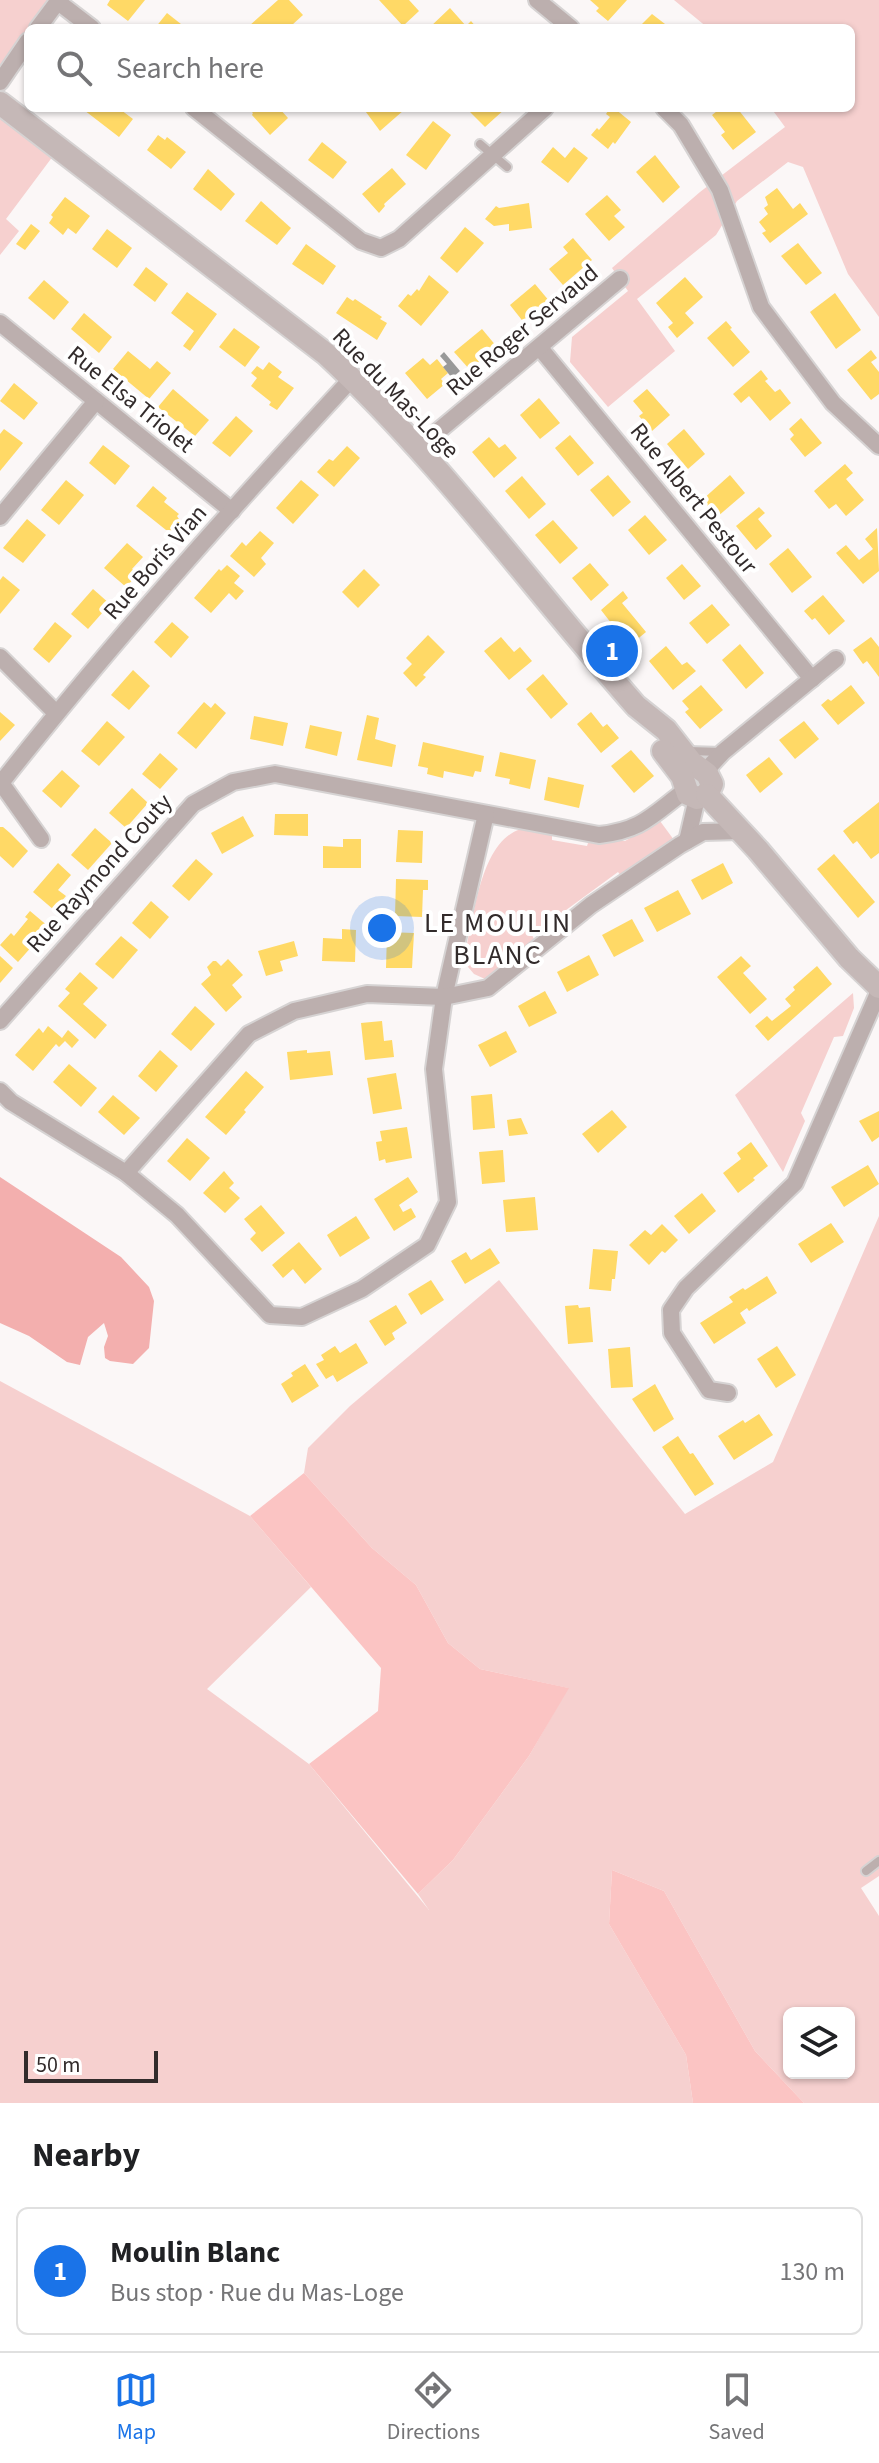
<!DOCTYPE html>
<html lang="en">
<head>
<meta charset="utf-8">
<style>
  :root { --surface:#fff; --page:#f2f2f2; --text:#202124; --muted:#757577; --line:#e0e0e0; --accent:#1a73e8 }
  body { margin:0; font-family:"Source Sans 3",sans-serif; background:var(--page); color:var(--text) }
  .controls { position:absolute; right:24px; bottom:24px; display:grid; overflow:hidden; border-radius:12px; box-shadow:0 2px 6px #0004 }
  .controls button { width:72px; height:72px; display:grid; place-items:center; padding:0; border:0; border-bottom:2px solid var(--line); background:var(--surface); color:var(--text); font:40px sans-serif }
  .scale { position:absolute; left:24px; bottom:20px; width:134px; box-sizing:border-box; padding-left:8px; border:4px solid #322b2b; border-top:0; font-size:22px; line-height:28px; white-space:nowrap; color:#322b2b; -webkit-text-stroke:6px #fff; paint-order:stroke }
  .you { position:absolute; left:382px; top:928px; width:28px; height:28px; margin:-20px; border:6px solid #fff; border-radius:50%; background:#1a73e8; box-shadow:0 0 0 12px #1a73e833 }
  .badge { display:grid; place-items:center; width:52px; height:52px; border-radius:50%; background:var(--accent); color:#fff; font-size:26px; font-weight:700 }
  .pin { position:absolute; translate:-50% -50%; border:4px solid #fff; box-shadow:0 2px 8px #0006 }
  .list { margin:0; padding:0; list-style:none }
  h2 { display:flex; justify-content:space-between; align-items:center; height:104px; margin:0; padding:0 32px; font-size:34px }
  h2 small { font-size:26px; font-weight:400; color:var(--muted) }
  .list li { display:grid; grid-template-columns:52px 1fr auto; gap:24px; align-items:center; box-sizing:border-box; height:128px; margin:0 16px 16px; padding:0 16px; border:2px solid var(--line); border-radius:12px }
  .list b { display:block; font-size:30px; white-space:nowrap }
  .list p { margin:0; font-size:26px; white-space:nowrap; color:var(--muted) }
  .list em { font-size:26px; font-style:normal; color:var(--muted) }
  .icon { flex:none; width:44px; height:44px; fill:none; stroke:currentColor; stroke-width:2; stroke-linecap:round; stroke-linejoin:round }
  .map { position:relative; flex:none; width:879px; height:2103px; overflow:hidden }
  .search { position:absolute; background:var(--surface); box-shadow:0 2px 6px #0004; left:24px; right:24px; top:24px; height:88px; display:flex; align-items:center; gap:20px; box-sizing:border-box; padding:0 28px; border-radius:12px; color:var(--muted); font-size:30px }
  .sheet { height:248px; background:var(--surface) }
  nav { display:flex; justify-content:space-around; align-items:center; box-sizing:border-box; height:112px; border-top:2px solid var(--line); background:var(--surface); font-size:22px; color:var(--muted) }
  nav a { display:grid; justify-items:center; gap:4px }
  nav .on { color:var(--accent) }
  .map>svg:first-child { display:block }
  .green { fill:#f6d0cf; fill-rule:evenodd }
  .forest { fill:#fbc4c3 }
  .water { fill:#f3afae }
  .homes { fill:#ffd966 }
  .industry { fill:#999 }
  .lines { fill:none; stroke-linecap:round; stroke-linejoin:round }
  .lane-casing { stroke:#d6d3d3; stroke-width:12 }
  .street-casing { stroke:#d6d3d3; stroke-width:20 }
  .secondary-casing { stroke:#d6d3d3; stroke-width:26 }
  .lane { stroke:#bcafae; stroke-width:8 }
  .street { stroke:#bcafae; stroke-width:16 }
  .secondary { stroke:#c5b8b7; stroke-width:22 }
  .labels { text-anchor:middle; stroke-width:8; stroke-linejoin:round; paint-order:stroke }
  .street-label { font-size:24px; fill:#322b2b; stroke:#fff }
  .quarter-label { font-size:28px; letter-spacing:2px; fill:#322b2b; stroke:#fff }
</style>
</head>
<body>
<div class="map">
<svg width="879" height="2103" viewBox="0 0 879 2103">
  <rect width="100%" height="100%" fill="#fbf7f7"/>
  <!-- green -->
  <g class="green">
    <path d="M0,0H59L38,28H28V41L0,82Z"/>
    <path d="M674,0H879V317L848,274L803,167L788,162L737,201L716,235L637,299L675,351L608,407L570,362L572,337L628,291L612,268L700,192L785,127L771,108H851V28H708Z"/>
    <path d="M0,103L59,148L6,219L19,231L0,255Z"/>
    <path d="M660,821L674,840L621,876L618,872L532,935L535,941L485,979L474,974L463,961C474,924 478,842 521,829C530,827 543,832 552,834V840L587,846L589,840L625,841Z"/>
    <path d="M853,993L854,1008L843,1036L834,1037L801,1113L805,1121L783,1172L735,1095Z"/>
    <path d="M879,1216V1876L861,1888L879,1916V2103H804L755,2051L664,1891L612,1870L609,1924L686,2055L693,2103H0V1381L250,1516L311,1587L207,1689L309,1764L429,1910L418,1894L453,1860L529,1756L568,1688L480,1669L448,1643L416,1585L372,1548L304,1473L308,1448L350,1406L499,1280L685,1514L773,1462ZM789,2013H849V2073H789Z"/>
  </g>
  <!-- forest -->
  <g class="forest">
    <path d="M304,1473L372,1548L416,1585L448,1643L480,1669L569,1688L529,1756L453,1860L418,1894L309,1764L378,1711L381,1668L250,1516Z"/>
    <path d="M612,1870L664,1891L755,2051L804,2103H693L686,2055L609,1924Z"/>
  </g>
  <!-- water -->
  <path class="water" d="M0,1177L121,1257L149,1287L154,1301L149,1348L133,1364L110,1361L105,1358L104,1347L108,1336L104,1323L88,1337L80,1365L67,1362L29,1336L0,1323Z"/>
  <!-- homes -->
  <g class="homes">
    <path d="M110,0H145L128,21L107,5Z"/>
    <path d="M278,0H289L303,15L292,25L295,28H251L249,26Z"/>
    <path d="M379,0H409L419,11L403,26Z"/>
    <path d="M590,0H627L608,21L596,11L599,8Z"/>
    <path d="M450,8L466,26L471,21L477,28H429Z"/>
    <path d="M167,13L186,28H155Z"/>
    <path d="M652,14L665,24L661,28H638Z"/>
    <path d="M85,108H122L121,110L133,119L119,137L84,110Z"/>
    <path d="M248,108H279L288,118L270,135L252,115L253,113Z"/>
    <path d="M363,108H402L404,110L380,131Z"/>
    <path d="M474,108H506L485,127L470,112Z"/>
    <path d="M610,108H614L631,122L615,144L613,142L608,149L591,135L597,128L599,130L610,117L606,114Z"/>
    <path d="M721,108H737L756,132L733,150L721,135L725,132L712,115Z"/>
    <path d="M433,121L451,135L426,170L406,155Z"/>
    <path d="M158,135L165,140L167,137L186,152L171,169L147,150Z"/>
    <path d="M322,142L347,162L333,179L308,160Z"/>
    <path d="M553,147L565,158L574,147L588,158L568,183L541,162Z"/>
    <path d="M655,155L680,187L663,203L636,172Z"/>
    <path d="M392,168L406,184L384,204L385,206L379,213L362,194Z"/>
    <path d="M208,169L235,194L221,211L193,189Z"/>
    <path d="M777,188L793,209L800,203L808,214L770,243L762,233L766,231L759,222L768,214L764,208L768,205L765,197Z"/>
    <path d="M607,195L621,210L614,216L625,227L609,241L585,214Z"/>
    <path d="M65,197L90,216L76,234L68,228L63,235L49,223L53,217L51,215Z"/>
    <path d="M261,201L291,228L277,245L245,221Z"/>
    <path d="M529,203L532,228L509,231V224L494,226L485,219L496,206L499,208Z"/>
    <path d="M31,224L40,231L25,250L16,244Z"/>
    <path d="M465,227L484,243L457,273L440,258Z"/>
    <path d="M107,229L132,248L117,268L92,249Z"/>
    <path d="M573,238L592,260L563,285L549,269L568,253L563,247Z"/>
    <path d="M798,243L822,273L806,285L781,256Z"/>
    <path d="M306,244L336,266L323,285L292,264Z"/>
    <path d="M146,267L168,284L155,302L133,285Z"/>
    <path d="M429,275L449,292L421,326L398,306L408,294L411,296L417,289L419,291Z"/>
    <path d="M685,277L703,297L685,313L694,323L677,338L668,327L673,323L656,303Z"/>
    <path d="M44,280L69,302L54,320L28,298Z"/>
    <path d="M535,284L550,302L525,324L510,305Z"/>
    <path d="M187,292L217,314L190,351L183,346L194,331L171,313Z"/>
    <path d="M835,293L861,330L836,349L810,312Z"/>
    <path d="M347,297L353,301L355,299L382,317L380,319L387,323L377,340L336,313Z"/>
    <path d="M84,313L112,337L99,353L71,329Z"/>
    <path d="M726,321L732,328L730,329L750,352L733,367L707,338Z"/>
    <path d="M234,328L260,347L245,367L219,347Z"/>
    <path d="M482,329L497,347L470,370L454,352Z"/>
    <path d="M871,350L877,358L871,362L879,372V394L871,400L847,370Z"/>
    <path d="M128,351L150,369L157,361L171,373L149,399L113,369Z"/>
    <path d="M423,358L430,365L437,359L448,373L441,379L445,384L427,399L405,373Z"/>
    <path d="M269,362L282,372L278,377L294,388L277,410L269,405L271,402L251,386L257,378L251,373L257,366L263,370Z"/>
    <path d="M761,370L768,379L765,381L775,392L780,389L791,403L770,421L749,396L741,403L733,394Z"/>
    <path d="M14,383L38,403L24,420L0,401Z"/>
    <path d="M173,389L209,420L195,436L158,407Z"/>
    <path d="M647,389L670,415L652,431L639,416L643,413L633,401Z"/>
    <path d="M539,398L560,423L540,439L520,415Z"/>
    <path d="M236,416L253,431L230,457L212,443Z"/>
    <path d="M801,418L822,443L805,457L790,439L794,435L789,429Z"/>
    <path d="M4,429L23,443L0,471V434Z"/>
    <path d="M684,429L705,454L688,469L667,444Z"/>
    <path d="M570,435L594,463L578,476L555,448Z"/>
    <path d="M489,437L499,448L505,444L517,458L494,478L472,452Z"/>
    <path d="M103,445L130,466L115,485L89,463Z"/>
    <path d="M347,446L360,458L334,487L317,472L329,459L333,461Z"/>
    <path d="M845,464L853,473L846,479L864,500L846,516L836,504L829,509L814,491Z"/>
    <path d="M608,475L631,502L613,517L590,490Z"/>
    <path d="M730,475L745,493L717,517L702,500Z"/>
    <path d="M522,476L546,504L529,519L505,491Z"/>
    <path d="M66,480L84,495L59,525L41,510Z"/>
    <path d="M301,480L319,495L293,524L276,508Z"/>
    <path d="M153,486L167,498L164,502L179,514L177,516L182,524L175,531L166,530L136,506Z"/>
    <path d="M759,507L765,513L758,519L772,536L756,550L736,526Z"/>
    <path d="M645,515L667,540L649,555L628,530Z"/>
    <path d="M27,519L46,535L23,563L3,548Z"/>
    <path d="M553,520L578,548L560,564L535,535Z"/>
    <path d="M877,528L879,571L863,584L836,553L846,545L859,560L873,549L865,539Z"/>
    <path d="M260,531L274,543L261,558L266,564L254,577L230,556L242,542L246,546Z"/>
    <path d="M127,543L143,557L132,569L138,574L126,587L104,568Z"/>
    <path d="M788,548L812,577L792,593L769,564Z"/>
    <path d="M590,563L609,585L591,601L572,578Z"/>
    <path d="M682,564L701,586L684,600L666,578Z"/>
    <path d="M227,565L240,576L234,583L244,591L236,600L229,593L211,613L194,598L219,569L221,571Z"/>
    <path d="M364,569L380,585L358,608L342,592Z"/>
    <path d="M3,576L20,590L0,614V580Z"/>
    <path d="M93,589L110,604L88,629L71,614Z"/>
    <path d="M623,591L628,598L622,603L646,632L629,646L601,610Z"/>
    <path d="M823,595L845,621L829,635L815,618L812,620L804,611Z"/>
    <path d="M712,604L730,625L707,644L689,623Z"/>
    <path d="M55,622L72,636L49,663L33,649Z"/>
    <path d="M172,622L189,637L171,658L154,642Z"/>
    <path d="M428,635L445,652L423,675L426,677L416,687L403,673L412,664L406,658Z"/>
    <path d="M501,637L514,652L520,647L532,661L509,680L484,651Z"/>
    <path d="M871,637L879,647V677L867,661L863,664L853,650Z"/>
    <path d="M740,644L764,673L746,689L722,660Z"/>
    <path d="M666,646L682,665L687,662L696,671L673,690L649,661Z"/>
    <path d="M133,670L150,686L129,710L111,695Z"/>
    <path d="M543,674L568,704L551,719L526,689Z"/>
    <path d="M701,685L723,710L700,729L685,712L689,709L682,701Z"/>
    <path d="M851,685L865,703L838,725L821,705L828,699L831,701Z"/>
    <path d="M204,702L211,708L215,703L226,713L196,749L177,733Z"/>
    <path d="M0,712L15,725L0,741Z"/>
    <path d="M591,712L603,727L607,724L619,738L601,753L577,724Z"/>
    <path d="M367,715L379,718L375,739L396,745L392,767L357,760Z"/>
    <path d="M254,716L288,723L283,746L250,739Z"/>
    <path d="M107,721L125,737L99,766L81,751Z"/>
    <path d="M804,721L819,739L795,759L779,740Z"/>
    <path d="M310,725L342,732L337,756L305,748Z"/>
    <path d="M423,742L484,756L481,772L475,771L473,777L444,771L443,778L427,774L428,768L418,766Z"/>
    <path d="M631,750L654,776L634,793L611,766Z"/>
    <path d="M500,752L536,760L530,789L509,784L510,779L495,776Z"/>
    <path d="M160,753L178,769L160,789L142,774Z"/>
    <path d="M769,757L783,774L760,793L746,775Z"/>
    <path d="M62,770L80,786L61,808L42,791Z"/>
    <path d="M548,777L584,785L579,808L544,800Z"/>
    <path d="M132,788L148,803L126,828L109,813Z"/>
    <path d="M879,802V853L871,859L857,841L853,844L843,831Z"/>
    <path d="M275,814H308V836L274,835Z"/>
    <path d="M243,816L254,836L222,854L211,833Z"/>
    <path d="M0,827H3L10,833L28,851L13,868L0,856Z"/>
    <path d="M95,828L112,843L88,870L71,855Z"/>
    <path d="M398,830L423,831L422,863L396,862Z"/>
    <path d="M343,839H361V868H323V846L343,847Z"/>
    <path d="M834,854L875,902L858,918L817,869Z"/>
    <path d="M196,859L213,874L189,901L172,886Z"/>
    <path d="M58,863L71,875L58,890L66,896L54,910L33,892Z"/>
    <path d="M723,863L733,883L702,900L691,880Z"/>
    <path d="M396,879L428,880V890H423L422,917L395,916Z"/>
    <path d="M678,890L691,914L657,932L644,908Z"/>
    <path d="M151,901L169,917L150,939L132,923Z"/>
    <path d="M30,911L49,927L18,962L0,945L11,933L14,936L28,919L25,917Z"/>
    <path d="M632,919L644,941L614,957L602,935Z"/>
    <path d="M342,929L356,930L355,962L322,961L323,938L342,939Z"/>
    <path d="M387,932L414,933L412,968H386Z"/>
    <path d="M121,936L138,950L113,979L95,964Z"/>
    <path d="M294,941L298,956L280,961L283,971L266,976L258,951Z"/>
    <path d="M589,955L599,975L567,992L557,972Z"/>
    <path d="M0,956L13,968L0,983Z"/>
    <path d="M741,956L751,966L743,973L767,999L750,1014L717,977Z"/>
    <path d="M228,959L243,975L232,985L242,997L226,1012L201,984L211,975L207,967L213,961H216L221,966Z"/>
    <path d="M817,966L832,984L768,1041L755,1026L767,1016L772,1021L791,1006L785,999L795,990L793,987Z"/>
    <path d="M80,972L98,988L83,1004L107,1025L95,1039L58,1006L70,993L65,989Z"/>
    <path d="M545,991L557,1013L529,1027L518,1006Z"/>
    <path d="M195,1006L215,1024L191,1051L171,1034Z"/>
    <path d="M382,1021L384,1041L392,1040L394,1057L365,1060L361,1023Z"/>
    <path d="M48,1026L62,1038L68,1030L79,1040L72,1048L65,1041L59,1047L56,1044L33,1071L15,1055L39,1028L43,1033Z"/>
    <path d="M506,1031L517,1052L490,1067L478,1045Z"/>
    <path d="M160,1050L178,1066L156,1092L138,1076Z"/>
    <path d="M307,1050V1053L330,1051L333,1075L290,1080L287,1052Z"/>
    <path d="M69,1064L97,1088L81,1107L53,1082Z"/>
    <path d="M246,1071L264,1087L244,1110L246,1112L226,1135L205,1117Z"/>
    <path d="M396,1073L402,1109L373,1114L367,1078Z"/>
    <path d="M492,1094L495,1128L473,1130L471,1096Z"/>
    <path d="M113,1095L140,1118L124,1135L98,1112Z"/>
    <path d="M612,1110L627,1127L598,1153L582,1134Z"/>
    <path d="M879,1111V1137L872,1142L859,1121Z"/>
    <path d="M521,1118L528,1134L509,1136L507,1120Z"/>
    <path d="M407,1127L412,1158L386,1163L385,1159L379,1161L376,1142L382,1141L380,1131Z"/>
    <path d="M187,1138L210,1158L190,1181L167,1161Z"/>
    <path d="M751,1142L768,1166L753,1178L755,1180L738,1193L723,1173L741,1159L737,1153Z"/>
    <path d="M503,1150L505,1182L482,1184L479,1152Z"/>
    <path d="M868,1165L879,1184L844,1207L831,1187Z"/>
    <path d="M224,1171L234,1183L229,1188L240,1198L225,1213L203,1193Z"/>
    <path d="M408,1177L418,1192L399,1205L403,1212L411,1208L416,1217L394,1231L374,1199Z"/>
    <path d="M702,1193L716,1211L689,1234L674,1216Z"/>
    <path d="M535,1197L538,1230L506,1232L503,1200Z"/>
    <path d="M261,1205L285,1233L262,1252L250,1239L256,1233L244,1219Z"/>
    <path d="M356,1216L370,1238L340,1257L327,1235Z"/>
    <path d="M831,1223L844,1242L811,1263L798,1244Z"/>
    <path d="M662,1224L678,1240L665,1253L662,1251L649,1265L629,1245L645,1230L651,1235Z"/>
    <path d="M299,1242L322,1269L305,1284L293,1269L283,1278L272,1265Z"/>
    <path d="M490,1248L500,1263L465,1284L451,1261L466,1252L471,1260Z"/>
    <path d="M593,1249L618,1251L615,1279H612L611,1291L589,1289Z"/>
    <path d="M767,1276L777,1293L749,1311L747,1308L740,1313L746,1323L714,1344L700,1323L733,1302L729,1297L743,1288L745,1290Z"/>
    <path d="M431,1280L444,1300L421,1315L408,1294Z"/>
    <path d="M396,1305L407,1323L392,1333L395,1339L385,1346L369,1321Z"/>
    <path d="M578,1305L579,1308L590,1307L593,1342L568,1344L565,1306Z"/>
    <path d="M356,1343L368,1363L337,1382L333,1375L326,1379L316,1364L324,1360L321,1355L335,1346L340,1353Z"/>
    <path d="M777,1346L796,1375L776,1388L757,1359Z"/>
    <path d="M630,1347L633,1387L611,1388L608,1349Z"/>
    <path d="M305,1364L319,1386L292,1403L281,1384L293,1376L291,1373Z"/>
    <path d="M655,1384L674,1419L654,1432L632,1399Z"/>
    <path d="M759,1414L773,1435L734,1460L718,1436L743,1420L745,1423Z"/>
    <path d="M678,1436L690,1454L693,1453L714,1484L695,1496L662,1447Z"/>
  </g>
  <!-- industry -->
  <path class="industry" d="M444,352L460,371L452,378L443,367L447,364L440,356Z"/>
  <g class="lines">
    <!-- lane casing -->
    <g class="lane-casing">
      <g id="lane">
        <path d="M480,144L507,167"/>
        <path d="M688,751L722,752"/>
        <path d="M866,1871L879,1861"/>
      </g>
    </g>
    <!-- street casing -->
    <g class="street-casing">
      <g id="street">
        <path d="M537,0L571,28"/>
        <path d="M58,2L92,28"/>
        <path d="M38,28L59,0"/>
        <path d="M0,82L28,41"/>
        <path d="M194,108L361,241L381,248L399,239L545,108"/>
        <path d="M664,108L681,125L720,190L761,307L833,403L879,446"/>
        <path d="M0,323L232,511"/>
        <path d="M540,348L812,679"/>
        <path d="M418,448L620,279"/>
        <path d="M0,517L96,401"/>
        <path d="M0,657L56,713"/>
        <path d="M707,774L711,765L723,752L836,659"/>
        <path d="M41,839L1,783C109,646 226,515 344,387L354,380"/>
        <path d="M687,841L697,798"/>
        <path d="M0,1021L193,804L233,782L275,774L599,835C643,830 652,815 686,790"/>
        <path d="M0,1091L11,1102L126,1173L177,1215L270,1315L302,1317L362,1289L427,1245L448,1202L434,1069L444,997L486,814"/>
        <path d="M126,1173L249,1034L294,1011L367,994L444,997L488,988L591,905L680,845L703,832L741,831"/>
        <path d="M728,1393L709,1390L672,1333L671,1310L686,1288L795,1183L879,991"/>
      </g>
    </g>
    <!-- secondary casing -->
    <g class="secondary-casing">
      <g id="secondary">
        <path d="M0,103L326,354C441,461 533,589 636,706L666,730L691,762L707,774L712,784L707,795"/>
        <path d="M663,751L682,776L688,794L697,798L707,795"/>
        <path d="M707,795L758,850L849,958L879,987"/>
      </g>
    </g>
    <!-- lane -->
    <use href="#lane" class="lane"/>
    <!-- street -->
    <use href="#street" class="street"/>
    <!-- secondary -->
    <use href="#secondary" class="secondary"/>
  </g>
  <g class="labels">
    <!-- street labels -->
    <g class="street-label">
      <text transform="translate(522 330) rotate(-40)" y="8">Rue Roger Servaud</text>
      <text transform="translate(396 393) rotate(46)" y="8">Rue du Mas-Loge</text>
      <text transform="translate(131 399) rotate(39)" y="8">Rue Elsa Triolet</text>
      <text transform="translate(694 498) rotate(51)" y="8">Rue Albert Pestour</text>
      <text transform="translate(155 562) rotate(-49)" y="8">Rue Boris Vian</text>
      <text transform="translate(99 873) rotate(-48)" y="8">Rue Raymond Couty</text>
    </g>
    <!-- quarter labels -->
    <g class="quarter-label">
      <text x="498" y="932">LE MOULIN<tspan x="498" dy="32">BLANC</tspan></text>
    </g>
  </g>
</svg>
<div class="controls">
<button><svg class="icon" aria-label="layers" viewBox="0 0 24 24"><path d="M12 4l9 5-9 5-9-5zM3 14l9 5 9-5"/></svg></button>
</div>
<div class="scale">50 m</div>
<div class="you"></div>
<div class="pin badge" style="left:612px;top:651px">1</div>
<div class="search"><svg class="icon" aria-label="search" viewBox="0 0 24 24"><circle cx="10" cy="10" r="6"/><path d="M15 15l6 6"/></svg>Search here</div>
</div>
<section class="sheet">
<h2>Nearby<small></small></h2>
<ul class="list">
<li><span class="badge">1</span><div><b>Moulin Blanc</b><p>Bus stop · Rue du Mas-Loge</p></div><em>130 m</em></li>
</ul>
</section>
<nav>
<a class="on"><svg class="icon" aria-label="map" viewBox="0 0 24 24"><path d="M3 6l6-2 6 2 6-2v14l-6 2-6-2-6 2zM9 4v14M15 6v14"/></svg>Map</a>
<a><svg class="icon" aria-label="directions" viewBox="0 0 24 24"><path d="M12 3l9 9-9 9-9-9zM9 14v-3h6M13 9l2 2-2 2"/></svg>Directions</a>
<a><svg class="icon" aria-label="saved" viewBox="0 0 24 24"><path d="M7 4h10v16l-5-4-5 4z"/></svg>Saved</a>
</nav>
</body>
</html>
